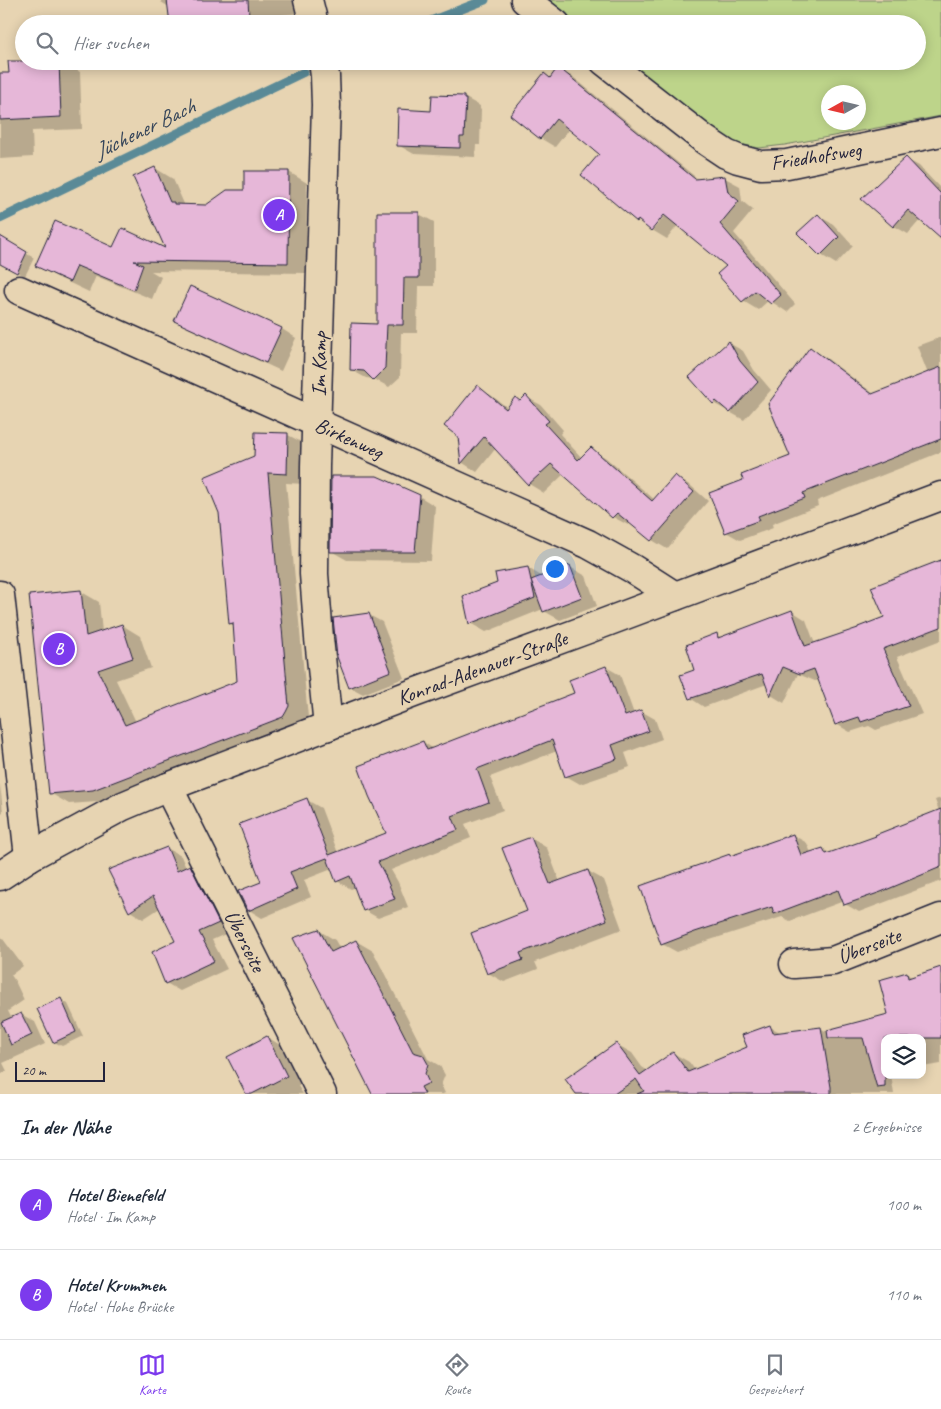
<!DOCTYPE html>
<html lang="de">
<head>
<meta charset="utf-8">
<style>
  :root { --surface:#fff; --page:#f6f6f7; --text:#1f2937; --muted:#747a83; --line:#e0e1e3; --accent:#7c3aed }
  body { margin:0; font-family:Caveat,sans-serif; background:var(--page); color:var(--text) }
  .controls { position:absolute; right:15px; bottom:15px; display:grid; overflow:hidden; border-radius:10px; box-shadow:0 2px 12px #0003 }
  .controls button { width:45px; height:45px; display:grid; place-items:center; padding:0; border:0; border-bottom:1px solid var(--line); background:var(--surface); color:var(--text); font:25px sans-serif }
  .compass { position:absolute; left:821px; top:85px; width:45px; height:45px; border-radius:50%; background:var(--surface); box-shadow:0 2px 12px #0003; rotate:262deg }
  .scale { position:absolute; left:15px; bottom:12px; width:90px; box-sizing:border-box; padding-left:5px; border:2px solid #22223b; border-top:0; font-size:14px; line-height:18px; white-space:nowrap; color:#22223b; -webkit-text-stroke:4px #e7d4b2; paint-order:stroke }
  .you { position:absolute; left:554px; top:568px; width:18px; height:18px; margin:-12px; border:4px solid #fff; border-radius:50%; background:#1a73e8; box-shadow:0 0 0 8px #1a73e833 }
  .badge { display:grid; place-items:center; width:32px; height:32px; border-radius:50%; background:var(--accent); color:#fff; font-size:16px; font-weight:700 }
  .pin { position:absolute; translate:-50% -50%; border:2px solid #fff; box-shadow:0 1px 5px #0006 }
  .list { margin:0; padding:0; list-style:none }
  h2 { display:flex; justify-content:space-between; align-items:center; height:65px; margin:0; padding:0 20px; font-size:21px }
  h2 small { font-size:16px; font-weight:400; color:var(--muted) }
  .list li { display:grid; grid-template-columns:32px 1fr auto; gap:15px; align-items:center; box-sizing:border-box; height:90px; padding:0 20px; border-top:1px solid var(--line) }
  .list b { display:block; font-size:19px; white-space:nowrap }
  .list p { margin:0; font-size:16px; white-space:nowrap; color:var(--muted) }
  .list em { font-size:16px; font-style:normal; color:var(--muted) }
  .icon { flex:none; width:28px; height:28px; fill:none; stroke:currentColor; stroke-width:2; stroke-linecap:round; stroke-linejoin:round }
  .map { position:relative; flex:none; width:941px; height:1094px; overflow:hidden }
  .search { position:absolute; background:var(--surface); box-shadow:0 2px 12px #0003; left:15px; right:15px; top:15px; height:55px; display:flex; align-items:center; gap:12px; box-sizing:border-box; padding:0 18px; border-radius:28px; color:var(--muted); font-size:19px }
  .sheet { height:245px; background:var(--surface) }
  nav { display:flex; justify-content:space-around; align-items:center; box-sizing:border-box; height:70px; border-top:1px solid var(--line); background:var(--surface); font-size:14px; color:var(--muted) }
  nav a { display:grid; justify-items:center; gap:2px }
  nav .on { color:var(--accent) }
  .map>svg:first-child { display:block }
  .green { fill:#bdd48a; stroke:#707b62; fill-rule:evenodd }
  .shadow { fill:#0003 }
  .lines { fill:none; stroke-linecap:round; stroke-linejoin:round }
  .stream { stroke:#5a8a97; stroke-width:9 }
  .building { fill:#e6b7d8; stroke:#22223b }
  .minor-casing { stroke:#22223b; stroke-width:31 }
  .minor { stroke:#e7d4b2; stroke-width:28 }
  .labels { text-anchor:middle; stroke-width:4; stroke-linejoin:round; paint-order:stroke }
  .street-label { font-size:21px; fill:#22223b; stroke:#e7d4b2 }
  .water-label { font-size:22px; font-style:italic; fill:#35455a; stroke:#e7d4b2 }
</style>
</head>
<body>
<div class="map">
<svg width="941" height="1094" viewBox="0 0 941 1094">
  <rect width="100%" height="100%" fill="#e7d4b2"/>
  <filter id="ink" filterUnits="userSpaceOnUse"><feTurbulence type="fractalNoise" baseFrequency=".02" numOctaves="2"/><feDisplacementMap in="SourceGraphic" scale="10" xChannelSelector="R" yChannelSelector="G"/><feConvolveMatrix kernelMatrix="1 2 1 2 8 2 1 2 1" color-interpolation-filters="sRGB"/></filter>
  <g filter="url(#ink)">
    <!-- green -->
    <path class="green" d="M542,0H941V116L785,145L759,148L730,142L624,61H917V24H574ZM828,92H858V122H828Z"/>
    <!-- shadow -->
    <g class="shadow">
      <path d="M161,0H299L300,13L236,20L237,24H192L230,19L229,17L169,7L161,2Z"/>
      <path d="M10,61H62L80,72L82,129L32,131L33,157L0,159V74H10Z"/>
      <path d="M558,69L573,77L699,180L725,178L740,186L742,201L753,210L734,233L795,304L787,312L769,300L758,310L743,301L719,274L728,266L678,225L667,239L652,230H653L669,211L647,226L638,221L583,175L600,153L570,128L555,147L540,138L550,79Z"/>
      <path d="M464,97L480,106V109L481,110L480,145H476L475,157L414,154L398,145L432,112Z"/>
      <path d="M906,159L919,166L941,189V238L921,219L908,234L894,226L863,199Z"/>
      <path d="M155,168L173,179L185,206H207L289,172L307,183L306,273L151,271L161,277L152,299L96,276L89,292L55,276L36,265L114,249L167,250Z"/>
      <path d="M419,214L434,222V286H418L417,333H401L400,377L389,387L374,379L366,378L351,370L378,325Z"/>
      <path d="M818,216L833,224L853,246L836,264L821,255Z"/>
      <path d="M5,241L34,258L25,276L0,263V250Z"/>
      <path d="M191,288L282,329L296,338L281,371L190,329L175,321Z"/>
      <path d="M941,337V452L817,501L818,506L772,524L773,528L740,540L726,532L745,480L791,457L811,349L825,357L874,394L928,374L917,346Z"/>
      <path d="M729,343L743,351L754,370L771,390L744,420L713,403Z"/>
      <path d="M477,387L492,396L508,408L520,402L526,397L541,405L563,430L560,434L582,458L591,449L606,458L655,500L676,477L691,486L708,501L667,549L652,540L631,523L628,525L613,517L564,474L544,493L529,484L496,448L477,472L463,463L459,437Z"/>
      <path d="M288,435L307,445L305,484L286,483L308,717L302,727L111,801L69,804L50,793L80,591L99,602L102,632L122,625L140,636L151,668L116,680L136,722L239,682L234,626L231,624L220,513L255,457Z"/>
      <path d="M419,496L435,506L431,561L347,560L331,551Z"/>
      <path d="M941,561V640L897,657L922,714L876,730L869,726L850,732L836,724L820,680L815,681L798,674L784,703L771,695L767,684L704,707L690,698L696,671L717,635L722,638L792,611L806,620L815,644L860,629L886,618Z"/>
      <path d="M570,567L586,576L597,606L560,620L544,611L543,609L486,632L470,623L499,583L528,568L543,577Z"/>
      <path d="M369,615L382,622L404,678L363,694L350,687Z"/>
      <path d="M606,667L620,675L634,714L641,711L655,719L662,739L625,753L630,767L580,784L566,776L557,751L490,777L503,810L465,824L471,838L391,870L398,882L408,907L378,918L364,910L356,887L351,889L337,881L332,869L304,880L311,897L262,918L249,910L307,800L321,808L338,853L388,833L423,742L434,749L575,694Z"/>
      <path d="M0,784L3,812L0,814Z"/>
      <path d="M941,798V881L859,912L845,904L844,901L790,921L782,917L710,940L677,952L662,944L732,857L793,835L807,843L811,853L823,849L831,854L939,811L935,800Z"/>
      <path d="M531,838L547,848L560,882L588,871L604,880L622,929L535,962L538,969L504,982L488,973L528,912Z"/>
      <path d="M167,848L181,856L186,868L190,866L203,874L232,931L212,940L227,969L180,991L166,983L177,941L160,908L143,919L130,911Z"/>
      <path d="M318,930L335,940L340,949L356,941L373,951L428,1059L440,1066L445,1075L441,1085L445,1093L443,1094H372Z"/>
      <path d="M0,935L23,966L11,975L15,981L24,1000L8,1011L12,1019L21,1014L35,1022L45,1044L3,1063L7,1071L0,1075Z"/>
      <path d="M941,968V1064L922,1067V1038H885V1075H891L894,1094H576L616,1044L632,1053L642,1067L648,1071L673,1053L689,1062L695,1070L748,1048L770,1027L782,1033L821,1028L825,1031L890,1014L907,974L913,978Z"/>
      <path d="M61,999L68,1004L83,1036L62,1046L54,1042Z"/>
      <path d="M267,1037L282,1046L301,1084L298,1086L303,1094H247Z"/>
    </g>
    <g class="lines">
      <!-- stream -->
      <g class="stream">
        <path d="M423,24L485,0"/>
        <path d="M0,219L304,72"/>
      </g>
    </g>
    <!-- building -->
    <g class="building">
      <path d="M167,0H248L249,16L182,24H170Z"/>
      <path d="M8,61H59L61,117L0,120V73H9Z"/>
      <path d="M558,67L695,179L725,176L728,192L739,201L720,224L781,295L771,304L755,291L742,302L717,274L726,266L664,215L651,231L638,220L637,222L581,175L599,154L556,119L540,139L510,115L544,73L550,78Z"/>
      <path d="M432,95L464,96V99H466L464,137H460V148L397,146L398,109L431,111Z"/>
      <path d="M906,157L941,194V239L908,210L893,227L861,199Z"/>
      <path d="M155,167L170,202H174V204L206,205L227,190H244V171H289L288,263L134,261L143,265L134,290L77,266L70,282L35,266L55,221L113,247L122,228L165,248L133,177Z"/>
      <path d="M377,212H419V278H404L403,325H387L385,368L373,380L364,371L350,370L351,323L377,324Z"/>
      <path d="M818,214L839,237L820,256L797,233Z"/>
      <path d="M0,236L27,252L17,273L0,264Z"/>
      <path d="M190,286L282,328L266,363L174,321Z"/>
      <path d="M729,341L740,361L758,382L730,413L716,401L713,404L689,377Z"/>
      <path d="M810,347L872,394L941,367V439L803,493L805,498L758,516L760,520L725,533L709,493L743,480L741,475L790,456L768,404Z"/>
      <path d="M477,385L506,409L515,397L520,401L526,395L549,421L545,424L578,460L591,447L652,501L675,475L694,492L651,541L617,513L612,518L551,464L528,485L484,437L461,464L458,437L444,426Z"/>
      <path d="M255,432L288,433L287,474L268,473L289,706L286,712L283,717L93,790L49,794L29,595L81,590L86,636L122,624L133,658L98,670L125,725L237,681L233,623L229,624L219,513L204,477L254,456Z"/>
      <path d="M331,476H377L420,495L415,552H330Z"/>
      <path d="M941,560V627L883,649L909,706L861,722L859,717L835,725L814,669L800,674L783,667L770,696L762,674L689,699L680,675L694,670L686,645L717,633L718,638L792,610L805,646L858,628V627L884,617L871,587Z"/>
      <path d="M570,565L582,597L543,612L531,580Z"/>
      <path d="M528,567L535,598L469,624L463,596L497,583L495,573Z"/>
      <path d="M369,613L391,671L349,688L337,657L333,618Z"/>
      <path d="M606,666L625,716L641,710L649,731L612,745L617,759L565,777L552,740L477,769L489,802L452,816L458,830L378,862L384,873L395,899L363,911L350,876L336,882L327,858L290,872L297,889L248,911L238,891L261,882L239,824L307,798L329,855L386,833L369,796L358,766L423,741L427,750L574,693L569,680Z"/>
      <path d="M941,809V867L881,892L844,905L838,890L774,914L772,907L695,932L661,945L640,886L696,866L730,854V856L793,834L801,855L823,848L826,854L876,836L875,835Z"/>
      <path d="M531,837L550,884L588,870L607,920L520,953L523,960L487,974L471,933L527,911L502,848Z"/>
      <path d="M167,847L177,871L190,865L219,923L199,932L214,961L165,984L152,952L175,941L153,896L129,912L108,870Z"/>
      <path d="M319,929L331,952L356,940L413,1052L423,1055L428,1064L425,1074L429,1083L421,1087L425,1094H372L293,938Z"/>
      <path d="M941,967V1038H885V1087L877,1088L863,1038H828L827,1030L888,1014L879,980L907,972L908,978Z"/>
      <path d="M61,998L76,1032L53,1043L37,1009Z"/>
      <path d="M21,1013L32,1035L11,1045L1,1022Z"/>
      <path d="M770,1025L773,1033L821,1027L831,1087V1094H637L644,1091L636,1079L614,1094H576L565,1079L616,1043L640,1075L673,1052L688,1072L747,1047L742,1035Z"/>
      <path d="M267,1036L287,1076L252,1094H246L227,1057Z"/>
    </g>
    <g class="lines">
      <!-- minor casing -->
      <g class="minor-casing">
        <g id="minor">
          <path d="M308,0L314,24"/>
          <path d="M525,0L556,24"/>
          <path d="M323,61L325,76L326,105L315,466L314,574L319,638L328,726"/>
          <path d="M604,61L705,140L726,154L738,159L761,165L787,164L941,132"/>
          <path d="M19,290L588,544L633,569L675,596"/>
          <path d="M0,595L29,857"/>
          <path d="M168,787L322,1094"/>
          <path d="M0,876L29,857L123,806L168,787L414,693L588,629L941,496"/>
          <path d="M794,964L833,961L941,918"/>
        </g>
      </g>
      <!-- minor -->
      <use href="#minor" class="minor"/>
    </g>
  </g>
  <g class="labels">
    <!-- street labels -->
    <g class="street-label">
      <text transform="translate(816 156) rotate(-9)" y="7">Friedhofsweg</text>
      <text transform="translate(319 364) rotate(-89)" y="7">Im Kamp</text>
      <text transform="translate(349 438) rotate(24)" y="7">Birkenweg</text>
      <text transform="translate(482 668) rotate(-20)" y="7">Konrad-Adenauer-Straße</text>
      <text transform="translate(245 941) rotate(63)" y="7">Überseite</text>
      <text transform="translate(869 946) rotate(-21)" y="7">Überseite</text>
    </g>
    <!-- water labels -->
    <g class="water-label">
      <text transform="translate(144 128) rotate(-26)" y="8">Jüchener Bach</text>
    </g>
  </g>
</svg>
<div class="controls">
<button><svg class="icon" aria-label="layers" viewBox="0 0 24 24"><path d="M12 4l9 5-9 5-9-5zM3 14l9 5 9-5"/></svg></button>
</div>
<svg class="compass" viewBox="-18 -18 36 36"><path d="M0-13l5 13h-10z" fill="#e53935"/><path d="M0 13l5-13h-10z" fill="#747a83"/></svg>
<div class="scale">20 m</div>
<div class="you"></div>
<div class="pin badge" style="left:279px;top:215px">A</div>
<div class="pin badge" style="left:59px;top:649px">B</div>
<div class="search"><svg class="icon" aria-label="search" viewBox="0 0 24 24"><circle cx="10" cy="10" r="6"/><path d="M15 15l6 6"/></svg>Hier suchen</div>
</div>
<section class="sheet">
<h2>In der Nähe<small>2 Ergebnisse</small></h2>
<ul class="list">
<li><span class="badge">A</span><div><b>Hotel Bienefeld</b><p>Hotel · Im Kamp</p></div><em>100 m</em></li>
<li><span class="badge">B</span><div><b>Hotel Krummen</b><p>Hotel · Hohe Brücke</p></div><em>110 m</em></li>
</ul>
</section>
<nav>
<a class="on"><svg class="icon" aria-label="map" viewBox="0 0 24 24"><path d="M3 6l6-2 6 2 6-2v14l-6 2-6-2-6 2zM9 4v14M15 6v14"/></svg>Karte</a>
<a><svg class="icon" aria-label="directions" viewBox="0 0 24 24"><path d="M12 3l9 9-9 9-9-9zM9 14v-3h6M13 9l2 2-2 2"/></svg>Route</a>
<a><svg class="icon" aria-label="saved" viewBox="0 0 24 24"><path d="M7 4h10v16l-5-4-5 4z"/></svg>Gespeichert</a>
</nav>
</body>
</html>
